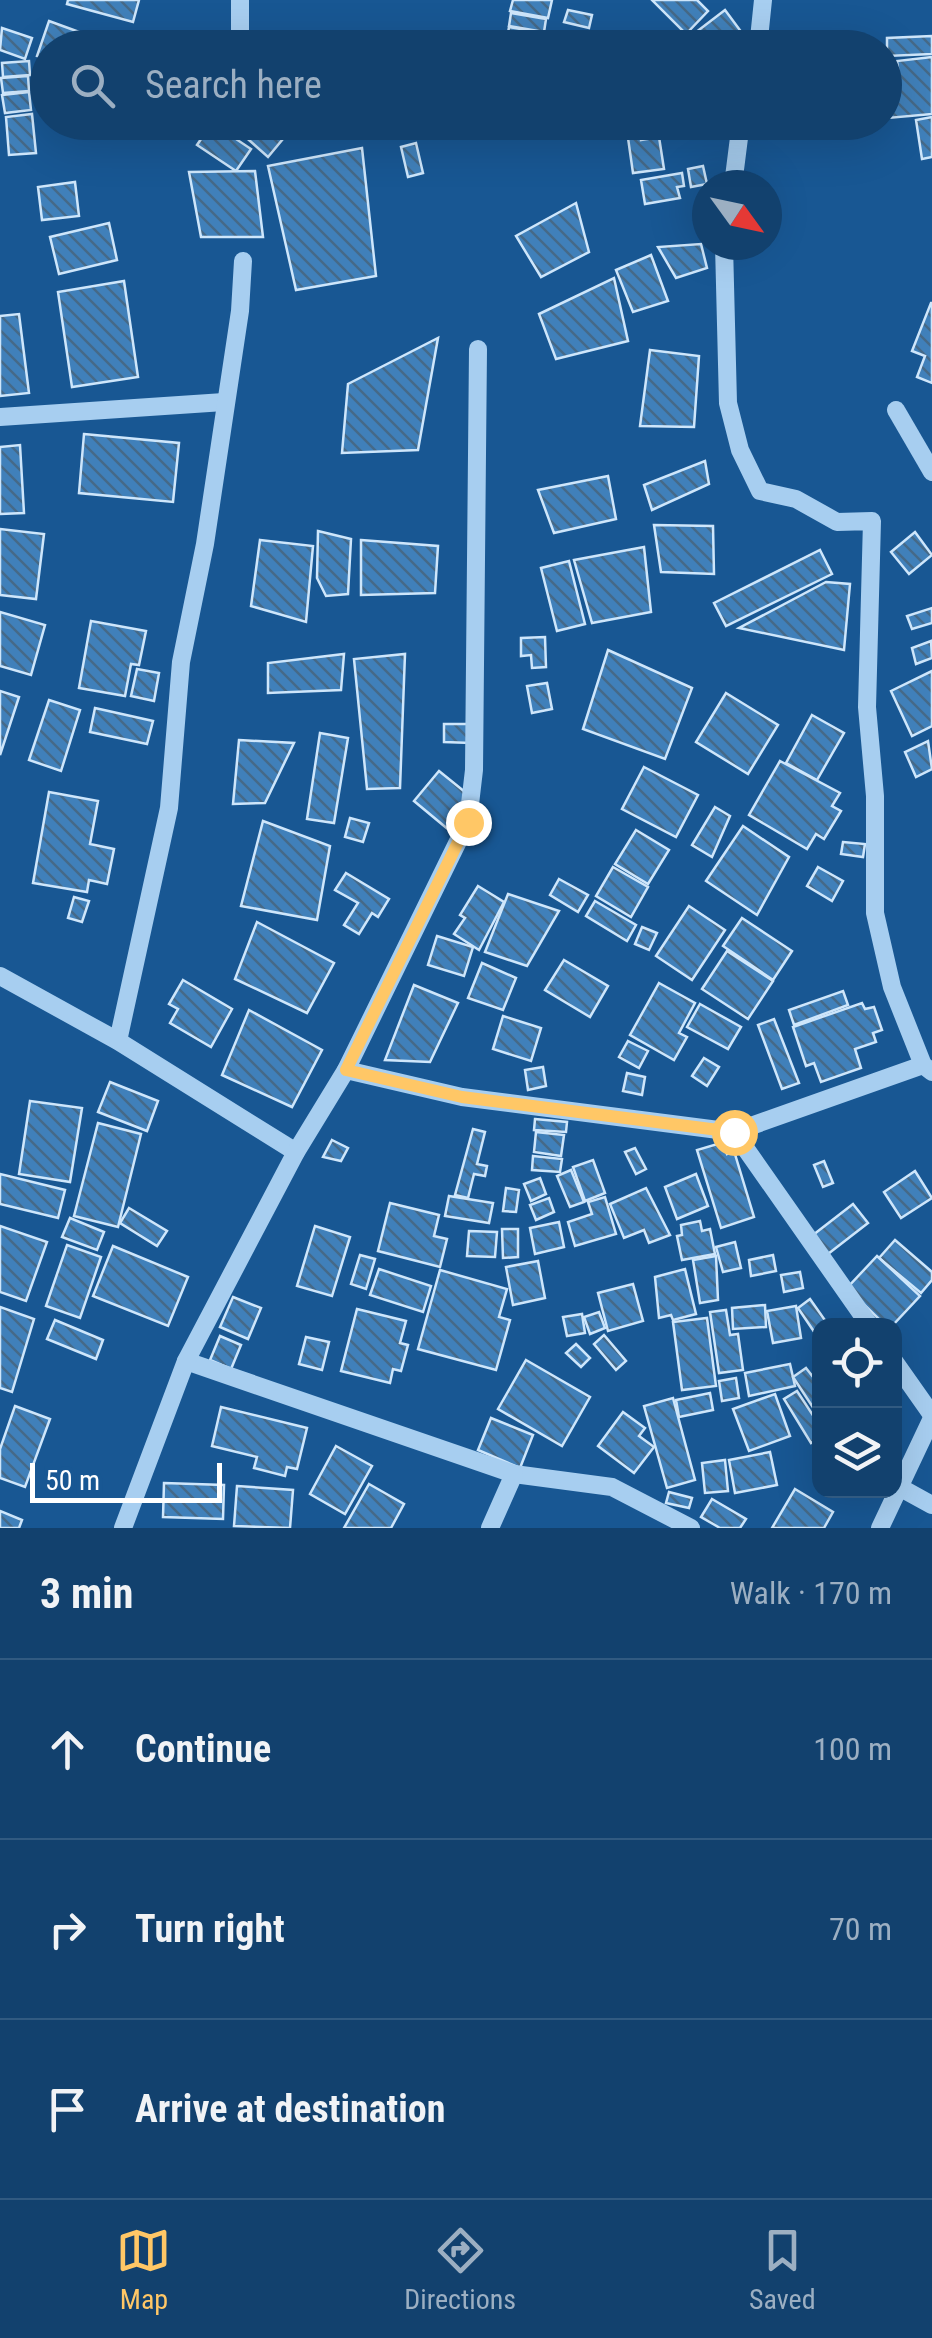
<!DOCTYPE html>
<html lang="en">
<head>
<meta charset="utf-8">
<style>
  :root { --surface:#12416e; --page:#1b4873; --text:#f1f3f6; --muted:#9cafc2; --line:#315a81; --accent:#ffc766 }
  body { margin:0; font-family:"Roboto Condensed",sans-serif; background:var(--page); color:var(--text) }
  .controls { position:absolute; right:30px; bottom:30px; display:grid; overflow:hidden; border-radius:20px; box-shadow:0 10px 40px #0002 }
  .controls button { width:90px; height:90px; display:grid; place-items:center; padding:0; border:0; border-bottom:2px solid var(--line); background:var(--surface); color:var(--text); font:50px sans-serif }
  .compass { position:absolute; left:692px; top:170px; width:90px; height:90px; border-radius:50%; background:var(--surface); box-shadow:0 10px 40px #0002; rotate:123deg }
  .scale { position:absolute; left:30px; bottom:25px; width:192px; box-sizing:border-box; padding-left:10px; border:5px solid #fff; border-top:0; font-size:28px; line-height:35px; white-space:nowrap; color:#fff; -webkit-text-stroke:8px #185793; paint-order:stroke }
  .stop { position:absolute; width:30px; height:30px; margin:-22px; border:8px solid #ffc766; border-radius:50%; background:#fff }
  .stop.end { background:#ffc766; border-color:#fff; box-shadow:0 2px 10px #0008 }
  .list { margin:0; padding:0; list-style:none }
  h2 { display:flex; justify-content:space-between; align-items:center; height:130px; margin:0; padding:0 40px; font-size:42px }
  h2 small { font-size:32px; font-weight:400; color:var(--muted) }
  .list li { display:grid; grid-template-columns:65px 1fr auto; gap:30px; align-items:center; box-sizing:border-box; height:180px; padding:0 40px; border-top:2px solid var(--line) }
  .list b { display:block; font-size:38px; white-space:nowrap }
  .list em { font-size:32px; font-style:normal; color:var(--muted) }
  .icon { flex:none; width:55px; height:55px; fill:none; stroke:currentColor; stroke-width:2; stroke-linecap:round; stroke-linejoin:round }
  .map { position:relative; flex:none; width:932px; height:1528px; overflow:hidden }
  .search { position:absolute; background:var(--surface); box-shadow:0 10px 40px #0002; left:30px; right:30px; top:30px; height:110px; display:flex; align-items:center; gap:25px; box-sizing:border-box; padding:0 35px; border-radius:55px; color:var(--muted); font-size:38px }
  .sheet { height:670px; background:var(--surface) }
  nav { display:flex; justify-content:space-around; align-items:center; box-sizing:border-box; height:140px; border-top:2px solid var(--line); background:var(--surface); font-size:28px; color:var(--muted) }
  nav a { display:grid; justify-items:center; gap:5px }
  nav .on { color:var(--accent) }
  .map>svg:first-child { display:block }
  .building { fill:url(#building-back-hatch); stroke:#cee6fb; stroke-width:2.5 }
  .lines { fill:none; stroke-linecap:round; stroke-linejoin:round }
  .minor { stroke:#a7cef0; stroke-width:18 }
  .route { stroke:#ffc766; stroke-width:12 }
</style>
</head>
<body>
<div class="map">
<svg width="932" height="1528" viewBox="0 0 932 1528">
  <defs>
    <pattern id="building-back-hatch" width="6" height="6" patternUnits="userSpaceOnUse" patternTransform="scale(2.5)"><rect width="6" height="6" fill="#4080ba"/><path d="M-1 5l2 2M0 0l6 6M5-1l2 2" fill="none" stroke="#456988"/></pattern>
  </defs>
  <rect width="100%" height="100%" fill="#185793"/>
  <!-- building -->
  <g class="building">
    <path d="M68,0H139L133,22L67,4Z"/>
    <path d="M513,0H552L548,18L510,11Z"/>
    <path d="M652,0H697L708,11L686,34Z"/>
    <path d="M568,10L592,15L589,28L564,22Z"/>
    <path d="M725,10L748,41L739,48H693L687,39Z"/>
    <path d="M511,13L546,19L544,32L509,26Z"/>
    <path d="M49,21L93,37L89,48H48V60L37,56Z"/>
    <path d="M509,27L544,33L541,45L507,39Z"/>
    <path d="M2,28L32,38L25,59L0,50Z"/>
    <path d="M932,36V54L887,56V38Z"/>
    <path d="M932,57V114L888,118L884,76L899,75L897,61Z"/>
    <path d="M29,61L30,75L3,77L2,63Z"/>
    <path d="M28,76L29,91L3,93L1,78Z"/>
    <path d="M29,92L31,110L5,113L2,95Z"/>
    <path d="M32,114L36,153L9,155L6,117Z"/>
    <path d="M932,117V157L922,159L916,120Z"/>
    <path d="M248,122H274L287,134L268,157L240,132Z"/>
    <path d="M359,122H394L395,129L362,137Z"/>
    <path d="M212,123L251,149L236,171L197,145Z"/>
    <path d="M640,130L641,140L659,137L664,169L633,173L627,131Z"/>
    <path d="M416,143L423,173L408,177L401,147Z"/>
    <path d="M362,148L376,276L296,290L268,166Z"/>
    <path d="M703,166L707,184L691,187L688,169Z"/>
    <path d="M255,171L263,237H201L189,172Z"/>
    <path d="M682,173L684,186L677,187L680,198L645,204L641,180Z"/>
    <path d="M75,182L79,216L42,220L38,187Z"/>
    <path d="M576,203L589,252L541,277L516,236Z"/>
    <path d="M109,223L117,260L59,274L50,237Z"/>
    <path d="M701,244L707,268L676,278L658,247Z"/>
    <path d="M651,255L668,301L633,312L616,270Z"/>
    <path d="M614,278L628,341L556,359L539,314Z"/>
    <path d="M124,281L138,377L72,387L58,292Z"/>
    <path d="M931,303H932V383L917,377L925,356L912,351Z"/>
    <path d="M19,314L29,393L0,396V316Z"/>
    <path d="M438,338L418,450L342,453L348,384Z"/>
    <path d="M650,350L699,356L694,427L640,426Z"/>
    <path d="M84,434L179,443L173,502L79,493Z"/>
    <path d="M20,445L24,513L0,514V447Z"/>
    <path d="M705,461L709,484L652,510L644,485Z"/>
    <path d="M608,476L616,519L554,533L538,490Z"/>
    <path d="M654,525L713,526L714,574L661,572Z"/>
    <path d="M0,529L44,534L36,599L0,595Z"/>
    <path d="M318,531L351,539L348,594L326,596L317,578Z"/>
    <path d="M915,532L932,555L909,574L891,552Z"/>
    <path d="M260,540L313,546L306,622L251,606Z"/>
    <path d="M361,540L438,546L435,593L361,595Z"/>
    <path d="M644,547L651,612L592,623L574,560Z"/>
    <path d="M820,550L832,574L726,626L714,603Z"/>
    <path d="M569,561L585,624L557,631L541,568Z"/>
    <path d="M826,582L850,584L844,650L739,628Z"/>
    <path d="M932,608V623L912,629L907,616Z"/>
    <path d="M0,612L45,625L31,675L0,666Z"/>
    <path d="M91,621L146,631L139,665L131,664L125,696L79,688Z"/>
    <path d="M545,637L546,667L532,668L531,655L521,656V638Z"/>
    <path d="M931,641L932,658L916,664L912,648Z"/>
    <path d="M608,650L692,688L665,759L583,729Z"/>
    <path d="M344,654L341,690L268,693V663Z"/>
    <path d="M405,654L400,788L367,789L354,659Z"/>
    <path d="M137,669L159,673L154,701L131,696Z"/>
    <path d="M932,671V726L912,736L891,691Z"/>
    <path d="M547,683L552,709L532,713L527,686Z"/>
    <path d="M0,691L19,697L0,755Z"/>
    <path d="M726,693L778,725L748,774L696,742Z"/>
    <path d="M49,700L80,710L61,771L29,760Z"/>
    <path d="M95,708L153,721L147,744L90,732Z"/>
    <path d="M812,715L844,733L817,780L786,763Z"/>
    <path d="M444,724H472L471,743L444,742Z"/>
    <path d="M320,733L348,738L334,823L307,819Z"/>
    <path d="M239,740L294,743L265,803L233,804Z"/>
    <path d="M928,741L932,769L916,777L905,752Z"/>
    <path d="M780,761L840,793L832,806L841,811L824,839L816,834L807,849L749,815Z"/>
    <path d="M644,767L698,795L676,837L622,809Z"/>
    <path d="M439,771L470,796L449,830L414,801Z"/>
    <path d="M49,792L98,801L90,844L114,849L107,884L89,880L87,892L33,883Z"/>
    <path d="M715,807L730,816L712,857L692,845Z"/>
    <path d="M350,818L369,823L363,842L345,837Z"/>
    <path d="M263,821L330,846L317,920L241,906Z"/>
    <path d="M743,826L789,857L757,915L706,881Z"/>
    <path d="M636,830L669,850L648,884L615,864Z"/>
    <path d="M843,842L865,844L863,857L841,854Z"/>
    <path d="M613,867L648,887L631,917L596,896Z"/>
    <path d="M818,867L843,881L832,901L807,886Z"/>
    <path d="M346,873L389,899L378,917L372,913L359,934L344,925L358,903L335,890Z"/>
    <path d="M559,879L588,895L578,912L550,895Z"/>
    <path d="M478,886L504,902L479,950L454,934L465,918L460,915Z"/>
    <path d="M508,894L559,911L527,966L485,952Z"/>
    <path d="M74,897L89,901L82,922L68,918Z"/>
    <path d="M595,901L636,925L627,941L586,916Z"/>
    <path d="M689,906L725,930L692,980L656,956Z"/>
    <path d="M742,918L792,951L773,980L723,946Z"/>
    <path d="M257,922L334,963L307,1013L235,979Z"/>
    <path d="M642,927L657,933L649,950L635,944Z"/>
    <path d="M437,936L473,947L464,976L428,965Z"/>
    <path d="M727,951L773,981L748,1019L702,989Z"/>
    <path d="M564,960L608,986L590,1017L545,990Z"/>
    <path d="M482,963L516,978L503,1010L468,998Z"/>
    <path d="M183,980L232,1009L211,1047L170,1023L178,1009L169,1004Z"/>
    <path d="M659,983L695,1003L679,1033L687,1037L674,1060L630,1035Z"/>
    <path d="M414,985L458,1003L430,1062L385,1060Z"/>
    <path d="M843,991L848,1005L794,1025L789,1010Z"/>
    <path d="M862,1003L865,1009L874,1007L882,1030L873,1033L876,1042L855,1049L861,1068L821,1082L814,1063L806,1066L793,1027Z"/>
    <path d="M700,1004L741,1027L728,1049L687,1027Z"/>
    <path d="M249,1010L322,1050L292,1107L222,1075Z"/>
    <path d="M503,1016L541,1028L531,1061L493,1049Z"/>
    <path d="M774,1019L799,1083L782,1089L758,1025Z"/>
    <path d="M628,1041L648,1051L639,1068L619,1057Z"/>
    <path d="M704,1058L719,1067L707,1086L692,1076Z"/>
    <path d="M543,1067L546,1086L528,1090L525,1070Z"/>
    <path d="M627,1073L645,1077L642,1095L623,1091Z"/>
    <path d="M110,1082L158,1101L147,1131L98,1112Z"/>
    <path d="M30,1101L82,1108L70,1182L19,1174Z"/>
    <path d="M535,1119L567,1122L566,1132L534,1130Z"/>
    <path d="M98,1123L141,1134L118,1227L74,1216Z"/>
    <path d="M473,1129L485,1132L477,1164L487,1166L485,1176L474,1174L468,1198L455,1195Z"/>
    <path d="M536,1132L564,1135L561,1156L534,1152Z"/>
    <path d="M332,1140L348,1148L341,1161L323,1157Z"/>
    <path d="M724,1142L727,1154L734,1151L754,1217L721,1228L697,1150Z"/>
    <path d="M635,1148L646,1169L636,1174L625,1152Z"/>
    <path d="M533,1156L562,1159L560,1172L532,1170Z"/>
    <path d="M593,1160L605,1193L585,1201L573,1167Z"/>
    <path d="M824,1161L833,1183L823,1187L814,1165Z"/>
    <path d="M571,1170L584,1202L570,1207L557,1176Z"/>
    <path d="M915,1171L932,1198L901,1218L884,1192Z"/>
    <path d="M0,1174L65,1190L58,1218L0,1204Z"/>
    <path d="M696,1174L708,1206L677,1219L665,1187Z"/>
    <path d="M540,1178L546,1194L531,1201L524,1184Z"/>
    <path d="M506,1188L519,1190L516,1212L503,1211Z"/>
    <path d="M646,1188L670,1235L649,1243L644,1230L624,1238L610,1204Z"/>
    <path d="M449,1196L493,1203L489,1223L445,1216Z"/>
    <path d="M605,1197L616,1234L575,1246L568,1222L592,1214L588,1202Z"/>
    <path d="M549,1198L554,1212L536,1220L530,1205Z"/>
    <path d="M390,1203L439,1215L434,1236L447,1239L440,1267L378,1251Z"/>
    <path d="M853,1204L868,1223L828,1254L813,1235Z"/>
    <path d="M129,1208L167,1231L157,1246L120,1223Z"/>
    <path d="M70,1218L104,1232L97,1250L62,1237Z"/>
    <path d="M700,1221L702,1231L710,1229L715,1254L682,1260L677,1236L682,1235L681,1225Z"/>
    <path d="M559,1222L564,1247L535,1254L530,1228Z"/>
    <path d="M0,1226L47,1242L26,1301L0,1292Z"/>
    <path d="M315,1226L350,1237L332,1296L297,1286Z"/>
    <path d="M502,1229H518V1257L503,1258Z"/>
    <path d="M469,1231L497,1232L495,1257L467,1256Z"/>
    <path d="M895,1240L932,1272V1280L921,1293L879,1258Z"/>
    <path d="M735,1242L741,1268L723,1272L716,1247Z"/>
    <path d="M67,1245L101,1257L80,1318L46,1306Z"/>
    <path d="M113,1246L188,1277L168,1326L93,1296Z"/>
    <path d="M360,1255L375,1259L366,1289L351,1284Z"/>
    <path d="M773,1255L776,1271L751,1276L749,1260Z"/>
    <path d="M716,1256L718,1300L700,1303L693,1260Z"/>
    <path d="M877,1256L920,1296L892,1326H886L847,1288Z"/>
    <path d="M538,1261L545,1298L513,1305L506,1267Z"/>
    <path d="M379,1269L431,1286L423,1312L370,1295Z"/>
    <path d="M685,1269L696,1314L673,1320L671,1315L659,1318L655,1277Z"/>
    <path d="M440,1270L507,1289L499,1317L510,1320L496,1370L418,1349Z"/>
    <path d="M800,1272L803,1288L784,1292L781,1275Z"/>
    <path d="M633,1284L643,1321L608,1331L598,1293Z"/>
    <path d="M233,1297L261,1308L248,1339L220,1327Z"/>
    <path d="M810,1299L829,1326H820L817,1336L798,1308Z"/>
    <path d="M765,1305L766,1327L733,1329L732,1308Z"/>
    <path d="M796,1306L801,1338L773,1343L767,1311Z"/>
    <path d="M0,1307L34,1319L12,1392L0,1388Z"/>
    <path d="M357,1309L406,1321L400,1343L408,1345L401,1371L393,1369L390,1383L341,1371Z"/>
    <path d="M726,1310L730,1335L738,1334L743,1370L719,1373L710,1312Z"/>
    <path d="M599,1312L605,1328L590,1334L584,1317Z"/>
    <path d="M582,1314L585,1333L567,1336L563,1317Z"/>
    <path d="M707,1318L716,1386L682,1390L673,1322Z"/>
    <path d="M55,1320L103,1340L96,1359L47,1339Z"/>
    <path d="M604,1335L626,1361L616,1370L594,1344Z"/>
    <path d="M220,1336L241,1345L231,1369L210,1360Z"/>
    <path d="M306,1337L329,1342L322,1370L299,1364Z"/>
    <path d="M576,1344L590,1358L581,1367L566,1353Z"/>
    <path d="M526,1360L590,1397L562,1446L498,1409Z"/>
    <path d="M790,1364L795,1386L749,1396L745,1373Z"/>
    <path d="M806,1368L820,1386V1418L793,1377Z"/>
    <path d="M736,1378L739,1398L722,1401L719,1381Z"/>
    <path d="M797,1391L820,1426V1438L811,1443L784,1399Z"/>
    <path d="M710,1393L713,1410L679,1417L676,1400Z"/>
    <path d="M775,1394L790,1436L749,1451L733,1409Z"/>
    <path d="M673,1398L695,1480L667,1488L644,1406Z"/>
    <path d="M15,1406L50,1419L25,1487L0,1478V1449Z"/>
    <path d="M221,1407L307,1428L297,1469L287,1467L285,1476L254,1468L257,1457L212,1446Z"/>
    <path d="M623,1412L645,1428L639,1436L654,1447L634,1473L598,1446Z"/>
    <path d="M491,1418L533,1435L520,1468L478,1450Z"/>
    <path d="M336,1446L372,1466L345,1514L310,1494Z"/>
    <path d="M770,1452L777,1485L735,1493L729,1460Z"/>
    <path d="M725,1460L728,1491L705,1493L702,1463Z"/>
    <path d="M164,1483L224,1485L223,1519L163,1517Z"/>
    <path d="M369,1484L404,1504L391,1528H344Z"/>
    <path d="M237,1486L293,1490L290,1528L234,1526Z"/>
    <path d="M795,1489L833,1512L824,1528H772Z"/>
    <path d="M669,1492L692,1498L689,1508L666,1503Z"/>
    <path d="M712,1499L746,1519L740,1528H720L701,1517Z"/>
    <path d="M0,1511L22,1520L19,1528H0Z"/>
  </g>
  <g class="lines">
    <!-- minor -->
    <g class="minor">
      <path d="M240,0V48"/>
      <path d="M758,48L763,0"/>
      <path d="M733,185L741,122"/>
      <path d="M724,245L728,403L740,450L760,491L796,499L837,522L872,521L867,707L875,796V913L892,987L923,1065L932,1072"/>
      <path d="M896,410L932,472"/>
      <path d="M0,417L224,402"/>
      <path d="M0,976L118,1041L296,1152"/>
      <path d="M118,1041L169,808L181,662L205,544L240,311L243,261"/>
      <path d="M346,1070L468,821L474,770L478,349"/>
      <path d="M734,1132L923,1065"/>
      <path d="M186,1361L514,1474L612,1487L691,1528"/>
      <path d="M894,1361L932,1415"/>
      <path d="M901,1488L932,1505"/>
      <path d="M123,1528L186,1361L296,1152L346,1070L462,1097L734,1132L870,1326"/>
      <path d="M490,1528L514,1474"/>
      <path d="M880,1528L932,1418"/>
    </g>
  </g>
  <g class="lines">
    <!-- route -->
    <path class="route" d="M468,822L346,1070L462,1097L734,1132"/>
  </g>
</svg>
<div class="controls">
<button><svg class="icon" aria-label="locate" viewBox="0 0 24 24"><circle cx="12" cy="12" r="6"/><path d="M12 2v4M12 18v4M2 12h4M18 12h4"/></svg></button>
<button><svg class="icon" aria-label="layers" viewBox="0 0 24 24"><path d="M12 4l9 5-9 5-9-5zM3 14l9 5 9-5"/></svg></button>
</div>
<svg class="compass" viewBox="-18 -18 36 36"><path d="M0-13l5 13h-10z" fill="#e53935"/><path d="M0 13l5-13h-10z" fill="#9cafc2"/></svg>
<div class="scale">50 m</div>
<div class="stop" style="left:734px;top:1132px"></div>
<div class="stop end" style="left:468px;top:822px"></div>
<div class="search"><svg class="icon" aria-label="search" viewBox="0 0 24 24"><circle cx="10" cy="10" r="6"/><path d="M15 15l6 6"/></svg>Search here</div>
</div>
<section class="sheet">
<h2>3 min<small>Walk · 170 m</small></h2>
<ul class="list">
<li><svg class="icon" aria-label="ahead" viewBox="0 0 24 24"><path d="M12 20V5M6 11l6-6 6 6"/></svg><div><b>Continue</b></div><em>100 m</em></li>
<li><svg class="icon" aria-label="right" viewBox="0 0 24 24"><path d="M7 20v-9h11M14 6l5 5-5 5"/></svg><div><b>Turn right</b></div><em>70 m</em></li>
<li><svg class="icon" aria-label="arrive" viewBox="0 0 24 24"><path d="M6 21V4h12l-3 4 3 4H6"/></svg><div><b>Arrive at destination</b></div></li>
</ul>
</section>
<nav>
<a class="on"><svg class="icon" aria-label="map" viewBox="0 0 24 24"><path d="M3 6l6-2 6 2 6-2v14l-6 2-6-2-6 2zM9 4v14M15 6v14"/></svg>Map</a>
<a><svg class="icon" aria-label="directions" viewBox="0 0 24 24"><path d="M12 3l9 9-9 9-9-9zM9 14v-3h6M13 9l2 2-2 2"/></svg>Directions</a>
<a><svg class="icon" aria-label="saved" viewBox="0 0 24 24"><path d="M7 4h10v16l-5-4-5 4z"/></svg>Saved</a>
</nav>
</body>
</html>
